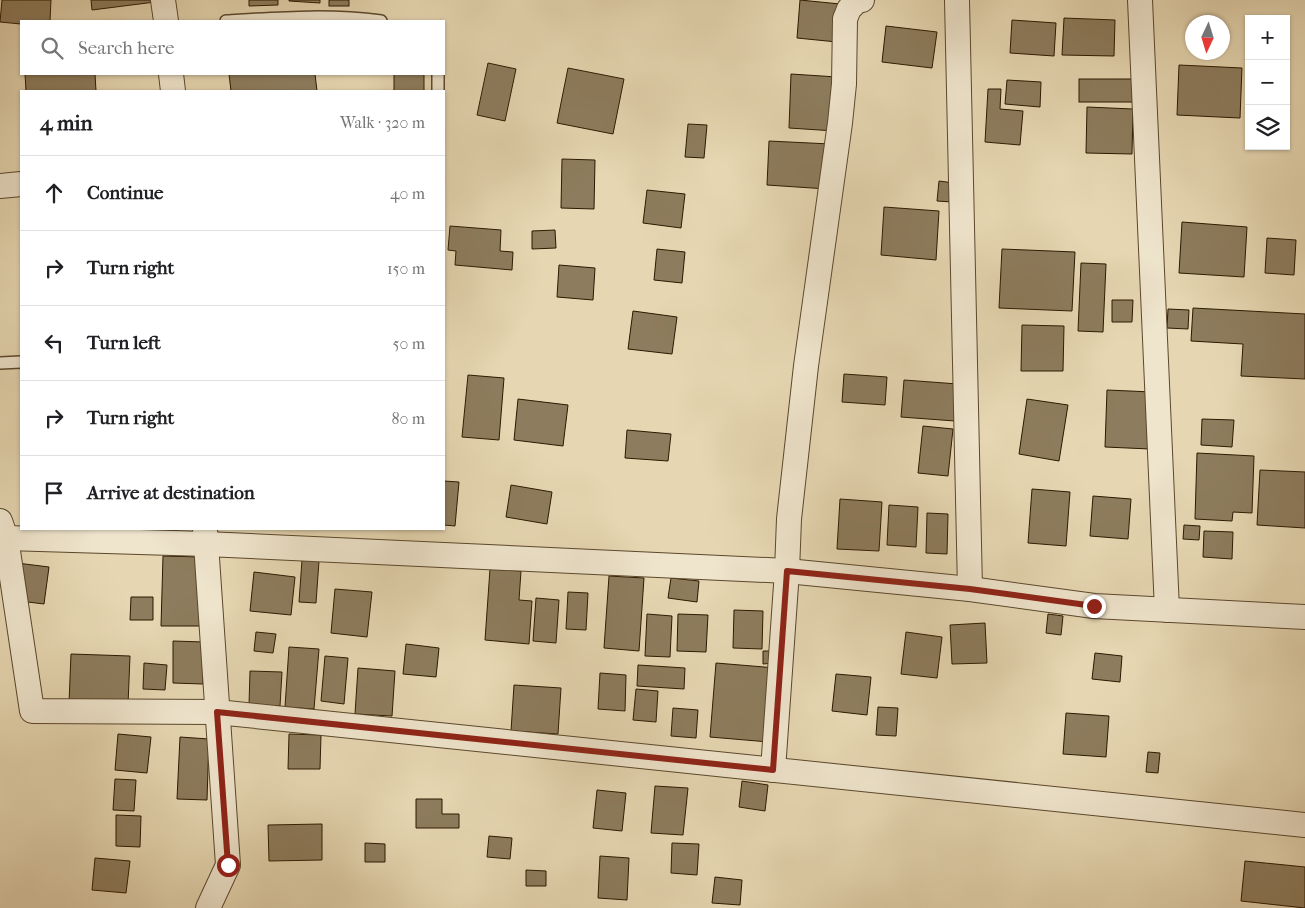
<!DOCTYPE html>
<html lang="en">
<head>
<meta charset="utf-8">
<style>
  :root { --surface:#fff; --page:#f6f6f6; --text:#202124; --muted:#757577; --line:#e0e0e0 }
  body { margin:0; font-family:"IM FELL French Canon",serif; background:var(--page); color:var(--text) }
  .controls { position:absolute; right:15px; top:15px; display:grid; overflow:hidden; border-radius:0px; box-shadow:0 1px 4px #0004 }
  .controls button { width:45px; height:45px; display:grid; place-items:center; padding:0; border:0; border-bottom:1px solid var(--line); background:var(--surface); color:var(--text); font:25px sans-serif }
  .compass { position:absolute; left:1185px; top:15px; width:45px; height:45px; border-radius:50%; background:var(--surface); box-shadow:0 1px 4px #0004; rotate:184deg }
  .stop { position:absolute; width:15px; height:15px; margin:-11px; border:4px solid #8f2418; border-radius:50%; background:#fff }
  .stop.end { background:#8f2418; border-color:#fff; box-shadow:0 1px 5px #0008 }
  .list { margin:0; padding:0; list-style:none }
  h2 { display:flex; justify-content:space-between; align-items:center; height:65px; margin:0; padding:0 20px; font-size:21px }
  h2 small { font-size:16px; font-weight:400; color:var(--muted) }
  .list li { display:grid; grid-template-columns:32px 1fr auto; gap:15px; align-items:center; box-sizing:border-box; height:75px; padding:0 20px; border-top:1px solid var(--line) }
  .list b { display:block; font-size:19px; white-space:nowrap }
  .list em { font-size:16px; font-style:normal; color:var(--muted) }
  .icon { flex:none; width:28px; height:28px; fill:none; stroke:currentColor; stroke-width:2; stroke-linecap:round; stroke-linejoin:round }
  .map { position:relative; flex:none; width:1305px; height:908px; overflow:hidden }
  .search { position:absolute; background:var(--surface); box-shadow:0 1px 4px #0004; left:20px; top:20px; width:425px; height:55px; display:flex; align-items:center; gap:12px; box-sizing:border-box; padding:0 18px; border-radius:0px; color:var(--muted); font-size:19px }
  .panel { position:absolute; background:var(--surface); box-shadow:0 1px 4px #0004; left:20px; top:90px; width:425px; height:440px; border-radius:0px }
  .map>svg:first-child { display:block }
  .building { fill:#8d7c5d; stroke:#2d1900 }
  .lines { fill:none; stroke-linecap:round; stroke-linejoin:round }
  .lane-casing { stroke:#5b482c; stroke-width:14 }
  .street-casing { stroke:#5b482c; stroke-width:26 }
  .lane { stroke:#efe5cd; stroke-width:11 }
  .street { stroke:#efe5cd; stroke-width:24 }
  .route { stroke:#8f2418; stroke-width:6 }
</style>
</head>
<body>
<div class="map">
<svg width="1305" height="908" viewBox="0 0 1305 908">
  <rect width="100%" height="100%" fill="#e6d7b2"/>
  <filter id="stains"><feTurbulence type="fractalNoise" baseFrequency=".004" numOctaves="4"/><feColorMatrix values="0 0 0 0 .2 0 0 0 0 .09 0 0 0 0 .02 0 0 0 .5 -.17"/></filter>
  <radialGradient id="worn" r=".72"><stop offset=".6" stop-color="#630" stop-opacity="0"/><stop offset="1" stop-color="#630" stop-opacity=".3"/></radialGradient>
  <!-- building -->
  <g class="building">
    <path d="M2,0H51L50,21H21V24L0,22Z"/>
    <path d="M91,0H155V2L92,10Z"/>
    <path d="M249,0H278V5L249,6Z"/>
    <path d="M289,0H320V3L289,1Z"/>
    <rect x="329" y="0" width="20" height="6"/>
    <path d="M800,0L840,4L837,42L797,38Z"/>
    <path d="M1064,18L1115,20L1114,56L1062,55Z"/>
    <path d="M1012,20L1056,23L1054,56L1010,53Z"/>
    <path d="M886,26L937,32L932,68L882,62Z"/>
    <path d="M488,63L516,69L505,121L477,115Z"/>
    <path d="M1179,65L1242,68L1240,118L1177,115Z"/>
    <path d="M568,68L624,79L613,134L557,123Z"/>
    <path d="M25,74H95L96,91H26Z"/>
    <path d="M229,74H315L317,91H231Z"/>
    <rect x="394" y="74" width="30" height="17"/>
    <path d="M791,74L837,77L835,131L789,128Z"/>
    <rect x="1079" y="79" width="55" height="23"/>
    <path d="M1007,80L1041,82L1040,107L1005,104Z"/>
    <path d="M988,89H1001L1000,109L1023,111L1020,145L985,142Z"/>
    <path d="M1087,107L1133,109L1132,154L1086,153Z"/>
    <path d="M688,124L707,125L704,158L685,157Z"/>
    <path d="M769,141L830,144L827,189L767,185Z"/>
    <path d="M562,159L595,160L594,209L561,208Z"/>
    <path d="M939,181L954,183L952,202L937,201Z"/>
    <path d="M647,190L685,194L681,228L643,223Z"/>
    <path d="M884,207L939,211L936,260L881,255Z"/>
    <path d="M1182,222L1247,227L1244,277L1179,273Z"/>
    <path d="M450,226L501,230L500,251L513,252L512,270L455,265L456,251L448,250Z"/>
    <path d="M555,230L556,248L532,249V231Z"/>
    <path d="M1267,238L1296,240L1294,275L1265,273Z"/>
    <path d="M657,249L685,252L682,283L654,280Z"/>
    <path d="M1002,249L1075,252L1072,311L999,308Z"/>
    <path d="M1081,263L1106,264L1103,332L1078,331Z"/>
    <path d="M559,265L595,268L593,300L557,297Z"/>
    <path d="M1112,300H1133L1132,322H1112Z"/>
    <path d="M1193,308L1305,314V379L1241,376L1243,344L1191,341Z"/>
    <path d="M1168,309L1189,310L1188,329L1167,328Z"/>
    <path d="M633,311L677,317L672,354L628,349Z"/>
    <path d="M1022,325L1064,326L1063,371H1021Z"/>
    <path d="M844,374L887,377L885,405L842,402Z"/>
    <path d="M468,375L504,378L499,440L462,437Z"/>
    <path d="M904,380L958,384L955,421L901,417Z"/>
    <path d="M1107,390L1152,392L1150,449L1105,447Z"/>
    <path d="M518,399L568,405L563,446L514,440Z"/>
    <path d="M1027,399L1068,405L1059,461L1019,454Z"/>
    <path d="M1202,419L1234,420L1232,447L1201,445Z"/>
    <path d="M923,426L953,429L948,476L918,473Z"/>
    <path d="M627,430L671,434L668,461L625,458Z"/>
    <path d="M1197,453L1254,456L1252,513L1233,512L1232,521L1195,519Z"/>
    <path d="M1260,470L1305,472V528L1257,525Z"/>
    <path d="M444,481L459,482L455,526L444,525Z"/>
    <path d="M511,485L552,492L547,524L506,517Z"/>
    <path d="M1032,489L1070,492L1066,546L1028,543Z"/>
    <path d="M1093,496L1131,499L1128,539L1090,536Z"/>
    <path d="M840,499L882,502L879,551L837,549Z"/>
    <path d="M889,505L918,507L916,547L887,545Z"/>
    <path d="M927,513L948,514L947,554L926,553Z"/>
    <path d="M1184,525L1200,526L1199,540L1183,539Z"/>
    <path d="M120,529H177L176,536L120,532Z"/>
    <path d="M1204,531L1233,532L1232,559L1203,557Z"/>
    <path d="M163,556L202,557L200,626H161Z"/>
    <path d="M302,560L319,561L316,603L299,602Z"/>
    <path d="M9,562L49,567L44,604L4,599Z"/>
    <path d="M490,569L521,571L519,600L532,601L529,644L485,640Z"/>
    <path d="M254,572L295,577L291,615L250,611Z"/>
    <path d="M609,576L644,578L639,651L604,648Z"/>
    <path d="M671,578L699,581L697,602L668,598Z"/>
    <path d="M335,589L372,592L367,637L331,633Z"/>
    <path d="M568,592L588,593L586,630L566,629Z"/>
    <path d="M131,597H153V620H130Z"/>
    <path d="M536,598L559,600L556,643L533,641Z"/>
    <path d="M734,610L763,611L762,649L733,648Z"/>
    <path d="M647,614L672,616L670,657L645,656Z"/>
    <path d="M678,614L708,615L706,652L677,651Z"/>
    <path d="M1048,614L1063,616L1061,635L1046,633Z"/>
    <path d="M985,623L987,663L952,664L950,625Z"/>
    <path d="M256,632L276,634L273,653L254,651Z"/>
    <path d="M906,632L942,637L937,678L901,674Z"/>
    <path d="M173,641L204,642L203,684L173,683Z"/>
    <path d="M406,644L439,648L436,677L403,674Z"/>
    <path d="M289,647L319,649L314,709L285,707Z"/>
    <path d="M763,651H775V663L763,664Z"/>
    <path d="M1095,653L1122,656L1120,682L1092,679Z"/>
    <path d="M71,654L130,656L128,705L69,703Z"/>
    <path d="M325,656L348,658L344,704L321,701Z"/>
    <path d="M144,663L167,665L165,690L143,689Z"/>
    <path d="M716,663L776,668L769,742L710,737Z"/>
    <path d="M638,665L685,668L684,689L637,686Z"/>
    <path d="M358,668L395,671L392,716L355,714Z"/>
    <path d="M250,671L282,672L280,706L249,705Z"/>
    <path d="M600,673L626,675L625,711L598,709Z"/>
    <path d="M836,674L871,677L867,715L832,711Z"/>
    <path d="M514,685L561,688L558,734L511,731Z"/>
    <path d="M636,689L658,691L656,722L633,720Z"/>
    <path d="M878,707L898,708L896,736L876,735Z"/>
    <path d="M673,708L698,710L696,738L671,736Z"/>
    <path d="M1066,713L1109,716L1106,757L1063,754Z"/>
    <path d="M118,734L151,737L147,773L115,770Z"/>
    <path d="M289,734L321,735L320,769H288Z"/>
    <path d="M180,737L209,739L207,800L177,799Z"/>
    <path d="M1148,752L1160,753L1158,773L1146,772Z"/>
    <path d="M115,779L136,780L134,811L113,810Z"/>
    <path d="M742,781L768,785L765,811L739,807Z"/>
    <path d="M655,786L688,788L683,835L651,833Z"/>
    <path d="M597,790L626,793L622,831L593,828Z"/>
    <path d="M416,799H442V814H459V828H416Z"/>
    <path d="M116,815L141,816L140,847L116,846Z"/>
    <path d="M322,824V860L269,861L268,825Z"/>
    <path d="M489,836L512,838L510,859L487,857Z"/>
    <path d="M365,843L385,844V862H365Z"/>
    <path d="M672,843L699,844L697,875L671,873Z"/>
    <path d="M600,856L629,858L627,900L598,898Z"/>
    <path d="M95,858L130,861L126,893L92,890Z"/>
    <path d="M1245,861L1305,867V908L1241,901Z"/>
    <path d="M526,870L546,871V886H526Z"/>
    <path d="M715,877L742,880L740,905L712,903Z"/>
  </g>
  <g class="lines">
    <!-- lane casing -->
    <g class="lane-casing">
      <g id="lane">
        <path d="M226,21C278,18 329,14 381,21"/>
        <path d="M438,91V74"/>
        <path d="M0,363L21,362"/>
      </g>
    </g>
    <!-- street casing -->
    <g class="street-casing">
      <g id="street">
        <path d="M163,0L166,21"/>
        <path d="M957,0L970,589"/>
        <path d="M1140,0L1167,610"/>
        <path d="M171,74L173,91"/>
        <path d="M0,186L21,184"/>
        <path d="M0,521L6,538L32,711L217,712L1305,825"/>
        <path d="M205,529L228,865L208,908"/>
        <path d="M6,538L206,544L787,571L970,589L1094,606L1305,617"/>
        <path d="M773,770L787,571L789,519L806,366L840,123L844,84L845,19L849,9L857,1L862,0"/>
      </g>
    </g>
    <!-- lane -->
    <use href="#lane" class="lane"/>
    <!-- street -->
    <use href="#street" class="street"/>
  </g>
  <g class="lines">
    <!-- route -->
    <path class="route" d="M228,865L217,712L773,770L787,571L970,589L1094,606"/>
  </g>
  <rect width="100%" height="100%" filter="url(#stains)"/>
  <rect width="100%" height="100%" fill="url(#worn)"/>
</svg>
<div class="controls">
<button>+</button>
<button>−</button>
<button><svg class="icon" aria-label="layers" viewBox="0 0 24 24"><path d="M12 4l9 5-9 5-9-5zM3 14l9 5 9-5"/></svg></button>
</div>
<svg class="compass" viewBox="-18 -18 36 36"><path d="M0-13l5 13h-10z" fill="#e53935"/><path d="M0 13l5-13h-10z" fill="#757577"/></svg>
<div class="stop" style="left:228px;top:865px"></div>
<div class="stop end" style="left:1094px;top:606px"></div>
<div class="search"><svg class="icon" aria-label="search" viewBox="0 0 24 24"><circle cx="10" cy="10" r="6"/><path d="M15 15l6 6"/></svg>Search here</div>
<section class="panel">
<h2>4 min<small>Walk · 320 m</small></h2>
<ul class="list">
<li><svg class="icon" aria-label="ahead" viewBox="0 0 24 24"><path d="M12 20V5M6 11l6-6 6 6"/></svg><div><b>Continue</b></div><em>40 m</em></li>
<li><svg class="icon" aria-label="right" viewBox="0 0 24 24"><path d="M7 20v-9h11M14 6l5 5-5 5"/></svg><div><b>Turn right</b></div><em>150 m</em></li>
<li><svg class="icon" aria-label="left" viewBox="0 0 24 24"><path d="M17 20v-9H6M10 6l-5 5 5 5"/></svg><div><b>Turn left</b></div><em>50 m</em></li>
<li><svg class="icon" aria-label="right" viewBox="0 0 24 24"><path d="M7 20v-9h11M14 6l5 5-5 5"/></svg><div><b>Turn right</b></div><em>80 m</em></li>
<li><svg class="icon" aria-label="arrive" viewBox="0 0 24 24"><path d="M6 21V4h12l-3 4 3 4H6"/></svg><div><b>Arrive at destination</b></div></li>
</ul>
</section>
</div>
</body>
</html>
